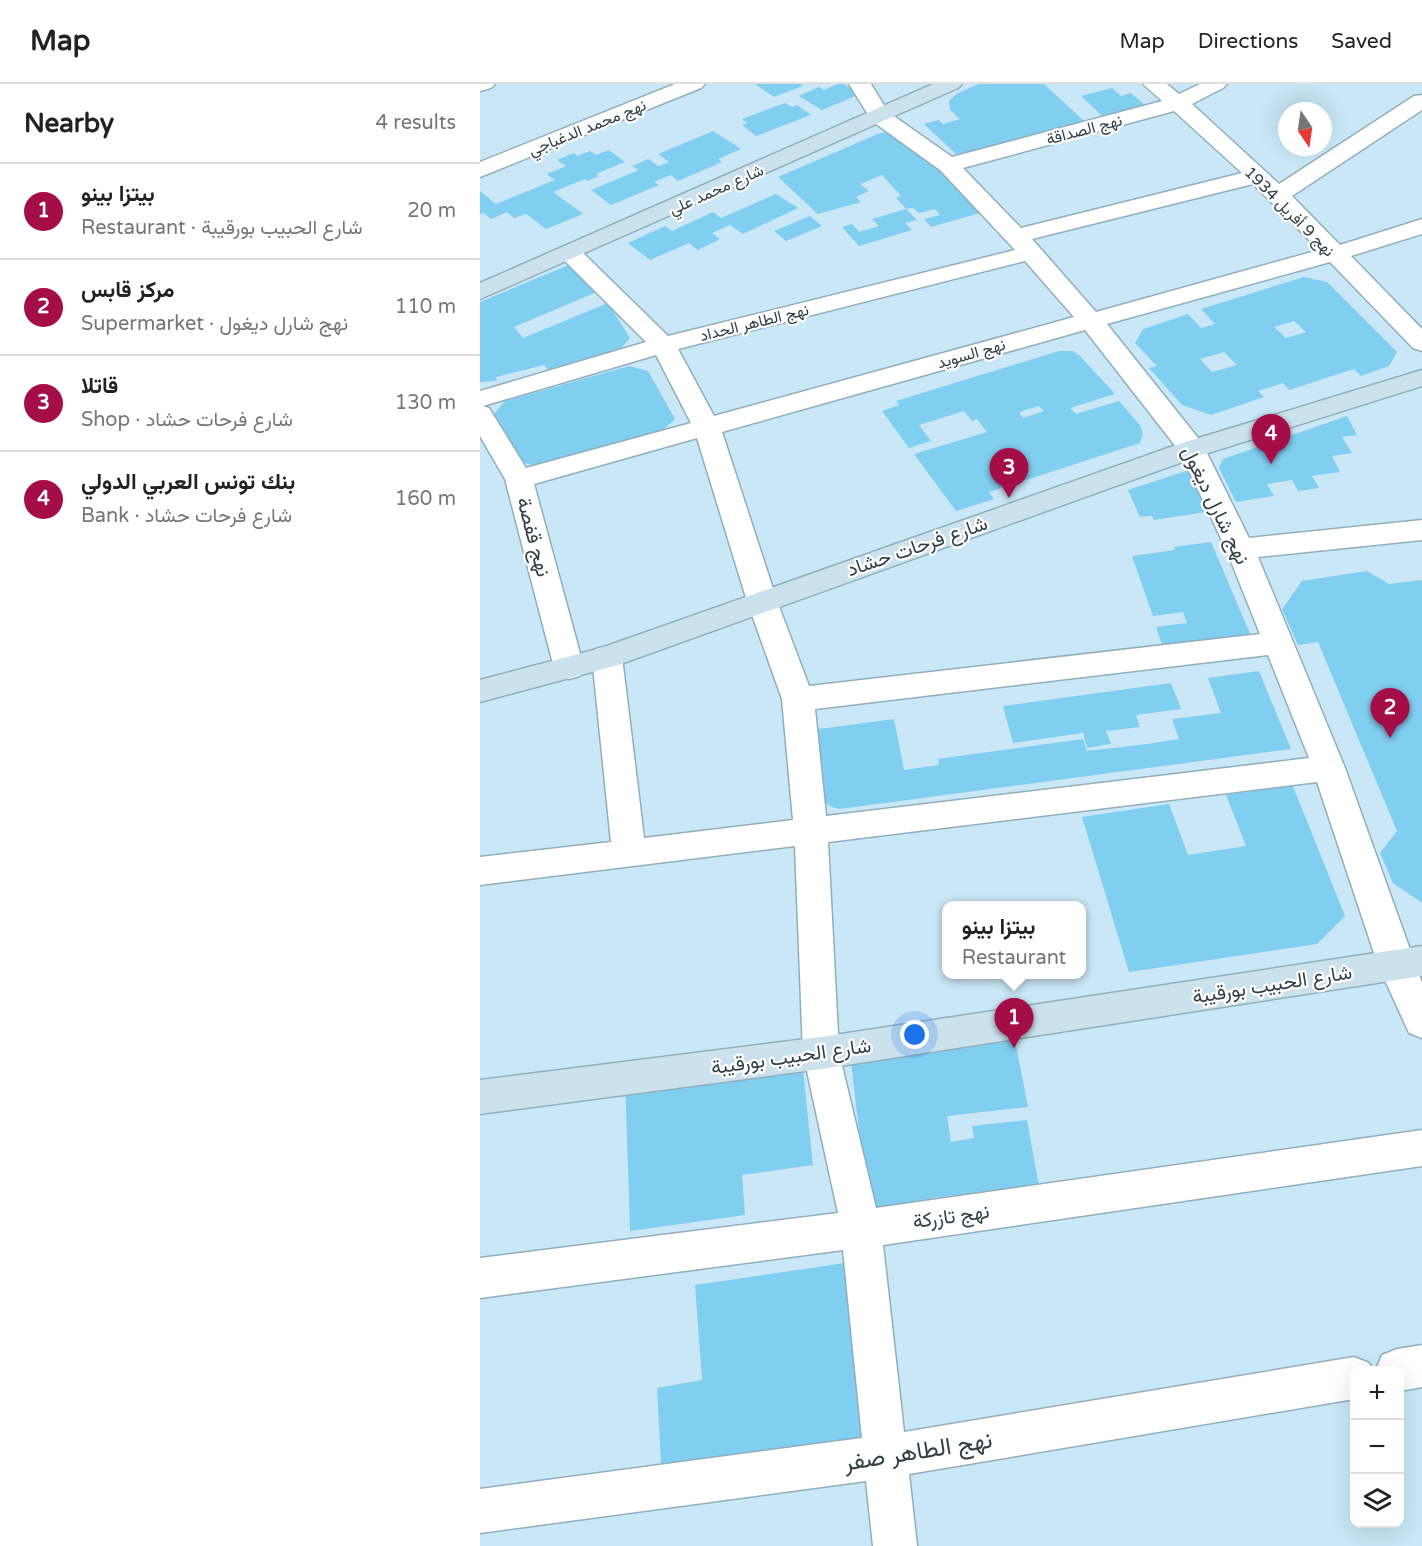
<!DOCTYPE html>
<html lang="en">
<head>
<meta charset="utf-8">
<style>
  :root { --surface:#fff; --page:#f6f6f6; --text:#222; --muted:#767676; --line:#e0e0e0; --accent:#a40d48 }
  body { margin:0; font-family:"Varela Round",Vazirmatn,sans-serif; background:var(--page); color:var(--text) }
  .controls { position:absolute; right:18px; bottom:18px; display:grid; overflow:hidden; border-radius:12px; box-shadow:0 6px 24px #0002 }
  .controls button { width:54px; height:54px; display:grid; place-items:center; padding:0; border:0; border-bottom:2px solid var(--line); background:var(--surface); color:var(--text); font:30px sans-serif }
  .compass { position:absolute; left:798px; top:18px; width:54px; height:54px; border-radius:50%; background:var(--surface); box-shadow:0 6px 24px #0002; rotate:167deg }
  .you { position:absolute; left:435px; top:951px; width:21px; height:21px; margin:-15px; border:4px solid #fff; border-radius:50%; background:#1a73e8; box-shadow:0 0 0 9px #1a73e833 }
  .badge { display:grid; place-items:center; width:39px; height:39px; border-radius:50%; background:var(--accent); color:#fff; font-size:20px; font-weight:700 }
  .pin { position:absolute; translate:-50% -50px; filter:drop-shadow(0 2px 3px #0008) }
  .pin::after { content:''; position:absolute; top:32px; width:21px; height:18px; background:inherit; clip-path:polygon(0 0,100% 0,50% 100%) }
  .popup { position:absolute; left:462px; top:817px; width:144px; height:78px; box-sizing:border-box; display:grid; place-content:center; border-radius:12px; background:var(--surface); filter:drop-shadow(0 2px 4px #0005); font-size:20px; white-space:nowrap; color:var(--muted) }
  .popup b { font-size:22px; color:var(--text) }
  .popup::after { content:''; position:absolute; left:50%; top:100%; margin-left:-12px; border:12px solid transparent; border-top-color:var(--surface) }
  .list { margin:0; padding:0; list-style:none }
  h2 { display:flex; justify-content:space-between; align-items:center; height:78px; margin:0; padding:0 24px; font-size:26px }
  h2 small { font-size:20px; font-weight:400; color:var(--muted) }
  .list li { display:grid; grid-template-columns:39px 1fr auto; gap:18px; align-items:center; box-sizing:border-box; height:96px; padding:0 24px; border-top:2px solid var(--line) }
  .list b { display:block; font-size:22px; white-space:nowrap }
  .list p { margin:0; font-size:20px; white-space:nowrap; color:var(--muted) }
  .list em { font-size:20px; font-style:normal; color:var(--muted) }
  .icon { flex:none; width:33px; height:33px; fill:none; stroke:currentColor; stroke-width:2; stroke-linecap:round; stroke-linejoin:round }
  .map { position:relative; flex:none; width:942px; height:1462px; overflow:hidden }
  header { display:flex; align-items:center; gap:36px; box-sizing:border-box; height:84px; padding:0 30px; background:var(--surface); border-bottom:2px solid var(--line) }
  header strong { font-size:28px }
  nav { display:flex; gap:33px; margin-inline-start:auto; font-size:21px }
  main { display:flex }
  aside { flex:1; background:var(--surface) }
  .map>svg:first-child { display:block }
  .building { fill:#80cef0; fill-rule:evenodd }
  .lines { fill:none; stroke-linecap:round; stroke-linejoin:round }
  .street-casing { stroke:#91aebb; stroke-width:3 }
  .secondary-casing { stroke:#91aebb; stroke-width:3 }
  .street { fill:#fff; fill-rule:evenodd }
  .secondary { fill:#cbe2ed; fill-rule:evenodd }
  .labels { text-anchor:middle; stroke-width:4.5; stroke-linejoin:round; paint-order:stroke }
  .far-street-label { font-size:16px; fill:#333f45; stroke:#fff }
  .street-label { font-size:20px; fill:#333f45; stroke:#fff }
  .near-street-label { font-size:24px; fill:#333f45; stroke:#fff }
</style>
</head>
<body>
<header>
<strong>Map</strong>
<nav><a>Map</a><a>Directions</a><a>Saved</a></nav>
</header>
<main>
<aside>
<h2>Nearby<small>4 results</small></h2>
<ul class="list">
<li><span class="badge">1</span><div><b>بيتزا بينو</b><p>Restaurant · شارع الحبيب بورقيبة</p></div><em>20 m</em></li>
<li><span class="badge">2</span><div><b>مركز قابس</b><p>Supermarket · نهج شارل ديغول</p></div><em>110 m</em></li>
<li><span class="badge">3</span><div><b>قاتلا</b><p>Shop · شارع فرحات حشاد</p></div><em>130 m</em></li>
<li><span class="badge">4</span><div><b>بنك تونس العربي الدولي</b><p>Bank · شارع فرحات حشاد</p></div><em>160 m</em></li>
</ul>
</aside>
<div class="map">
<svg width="942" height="1462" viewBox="0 0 942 1462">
  <rect width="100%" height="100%" fill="#c9e7f6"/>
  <!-- building -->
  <g class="building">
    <path d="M275,0H320L323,2L294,13Z"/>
    <path d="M358,0H363L380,10L342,26L319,12L339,3L344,6Z"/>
    <path d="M499,0H564L605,38L478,72L444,40L459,36L463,40L480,35L470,26L469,17L478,9Z"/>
    <path d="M632,4L641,12L651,9L667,23L625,35L601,12Z"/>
    <path d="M305,19L312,23L317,21L331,31L276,52L262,41L267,39L262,35Z"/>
    <path d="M233,47L261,65L238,75L242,78L198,97L191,91L174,98L179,101L131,121L111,106L159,86L152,82L168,75L179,82L189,78L178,70Z"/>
    <path d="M410,47L447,74L500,129L451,143L444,135L460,131L455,125L439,129L433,124L426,125L416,114L421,112L402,91L380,100L389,107L376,113L381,118L338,130L298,93L398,50Z"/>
    <path d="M129,66L145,78L116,90L119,92L107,97L105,95L73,108L103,130L66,145L46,130L34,134L27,128L11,135L4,129L0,130V107L16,120L75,96L67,90L86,82L77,76L94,69L97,72L110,67L116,71Z"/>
    <path d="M296,110L318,124L263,150L250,141L232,149L240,155L218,166L209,159L170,176L148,159L185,142L192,147L233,128L241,134Z"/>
    <path d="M426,125L437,136L425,139L432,146L379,162L362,143L372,140L379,148L399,142L392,135Z"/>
    <path d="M330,132L342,142L306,157L294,147Z"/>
    <path d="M91,180L124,205L34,243L43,254L128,219L150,254L137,269L127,272L125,269L68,286L64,281L16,293L17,297L0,298V218Z"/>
    <path d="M824,193L847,198L917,268L909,282L881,292L874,285L809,306L803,299L778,307L784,313L731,331L702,321L669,284L677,282L655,259L663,245L708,230L721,244L735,240L721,225ZM814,237L826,248L806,254L794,243ZM744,268L757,281L732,288L720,275Z"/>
    <path d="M579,267H592L599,271L635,310L590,324L596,330L639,317L660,341L663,350L660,359L509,408L514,415L476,427L434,370L507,348L497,335L492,337L484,327L439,341L451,357L429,364L402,327L419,321L416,317ZM559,322L564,327L543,334L539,328Z"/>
    <path d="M149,282L168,287L195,335L181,348L63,384L41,378L13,331L25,317Z"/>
    <path d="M867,332L877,351L862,353L872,369L852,372L860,388L832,392L839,404L818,407L812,396L787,400L794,412L756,418L739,384L743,375Z"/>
    <path d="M709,386L726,428L674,436L672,432L660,433L648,406Z"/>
    <path d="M731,458L771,552L683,563L676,543L707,539L703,528L673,532L652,472L695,466L694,463Z"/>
    <path d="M887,487L909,500L942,496V819L913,799L900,769L917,747L838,558L818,561L802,525L822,497Z"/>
    <path d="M779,587L811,665L360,725L352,723L346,719L340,697L332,646L414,635L424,686L459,681L458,675L603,655L607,667L667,660L699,655L692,635L741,629L728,594Z"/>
    <path d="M691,599L701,625L656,631L660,643L626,647L631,660L607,664L603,649L533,659L523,622Z"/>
    <path d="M812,700L865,832L837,860L649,888L602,733L689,720L708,771L766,762L746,711Z"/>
    <path d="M530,931L548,1023L467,1032L471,1058L494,1054L492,1042L547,1036L559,1102L451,1114L452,1125L389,1133L368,952Z"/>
    <path d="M321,967L333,1081L262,1091L265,1131L150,1147L145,991Z"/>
    <path d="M365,1179L385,1366L182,1397L177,1304L222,1296L215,1201Z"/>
  </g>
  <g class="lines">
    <!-- street casing -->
    <g class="street-casing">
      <g id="street">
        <path d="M0,0H15L11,4L0,7Z"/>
        <path d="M195,0H225L221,4L0,93V78Z"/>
        <path d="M369,0H391L408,28L472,73L682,17L663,0H687L699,10L720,0H747L743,4L712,20L799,100L934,12L942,11V26L812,112L860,161L942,135V150L871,172L942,245V267L933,264L850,178L627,240L722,359L769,454L942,436V456L778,473L865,684L942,899V954L929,949L898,881L837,698L348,758L359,969L396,1124L942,1046V1082L403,1161L424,1348L874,1273L889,1279L892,1286H874V1315L429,1390L437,1462H393L386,1397L0,1449V1405L382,1354L363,1166L0,1214V1174L358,1129L323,969L315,762L0,801V773L131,758L112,573L116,565L127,562L138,565L142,573L164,754L313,736L302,615L267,517L217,354L54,400L104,584L100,592L89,595L78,592L74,584L25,395L0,352V307L166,258L83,175L79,170L83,165L91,163L99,165L188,252L535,166L460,86L392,37ZM694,27L762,89L541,144L483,84ZM773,100L839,166L616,228L552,155ZM545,177L594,233L234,332L198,265ZM605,246L700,368L746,465L780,550L329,602L297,517L242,348ZM176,271L211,339L46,384L9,324L3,322ZM788,571L829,674L346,732L335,625Z"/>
        <path d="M942,1261V1303L920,1307V1286H896L902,1271L917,1265Z"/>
      </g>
    </g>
    <!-- secondary casing -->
    <g class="secondary-casing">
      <g id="secondary">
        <path d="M453,0H482L478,4L0,215V199Z"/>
        <path d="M942,286V302L722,371L138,581L0,618V596L121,564L702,359Z"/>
        <path d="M942,862V892L341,985L0,1030V996L341,953Z"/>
      </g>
    </g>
    <!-- street -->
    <use href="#street" class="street"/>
    <!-- secondary -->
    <use href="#secondary" class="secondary"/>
  </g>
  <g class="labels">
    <!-- far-street labels -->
    <g class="far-street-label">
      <text transform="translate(107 43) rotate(-22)" y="6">نهج محمد الدغباجي</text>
      <text transform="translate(604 45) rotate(-15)" y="6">نهج الصداقة</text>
      <text transform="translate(236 105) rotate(-24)" y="6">شارع محمد علي</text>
      <text transform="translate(810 127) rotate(45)" y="6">نهج 9 أفريل 1934</text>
      <text transform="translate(274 238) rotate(-14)" y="6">نهج الطاهر الحداد</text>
      <text transform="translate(491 269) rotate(-16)" y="6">نهج السويد</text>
    </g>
    <!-- street labels -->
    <g class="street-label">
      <text transform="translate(736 421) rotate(64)" y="7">نهج شارل ديغول</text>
      <text transform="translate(54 453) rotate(75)" y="7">نهج قفصة</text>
      <text transform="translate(437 462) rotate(-19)" y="7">شارع فرحات حشاد</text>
      <text transform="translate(792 900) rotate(-9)" y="7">شارع الحبيب بورقيبة</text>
      <text transform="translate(311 972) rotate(-8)" y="7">شارع الحبيب بورقيبة</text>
      <text transform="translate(471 1132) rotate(-8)" y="7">نهج تازركة</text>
    </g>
    <!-- near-street labels -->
    <g class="near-street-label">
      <text transform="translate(438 1367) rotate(-9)" y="8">نهج الطاهر صفر</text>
    </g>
  </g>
</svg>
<div class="controls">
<button>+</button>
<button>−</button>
<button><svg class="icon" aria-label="layers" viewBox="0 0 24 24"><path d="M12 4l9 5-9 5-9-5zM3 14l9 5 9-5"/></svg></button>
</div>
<svg class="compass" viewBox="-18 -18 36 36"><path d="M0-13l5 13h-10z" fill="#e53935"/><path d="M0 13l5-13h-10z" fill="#767676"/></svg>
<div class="you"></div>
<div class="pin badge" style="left:534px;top:964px">1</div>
<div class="popup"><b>بيتزا بينو</b>Restaurant</div>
<div class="pin badge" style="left:910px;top:654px">2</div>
<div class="pin badge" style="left:529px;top:414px">3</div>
<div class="pin badge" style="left:791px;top:380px">4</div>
</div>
</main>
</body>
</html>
